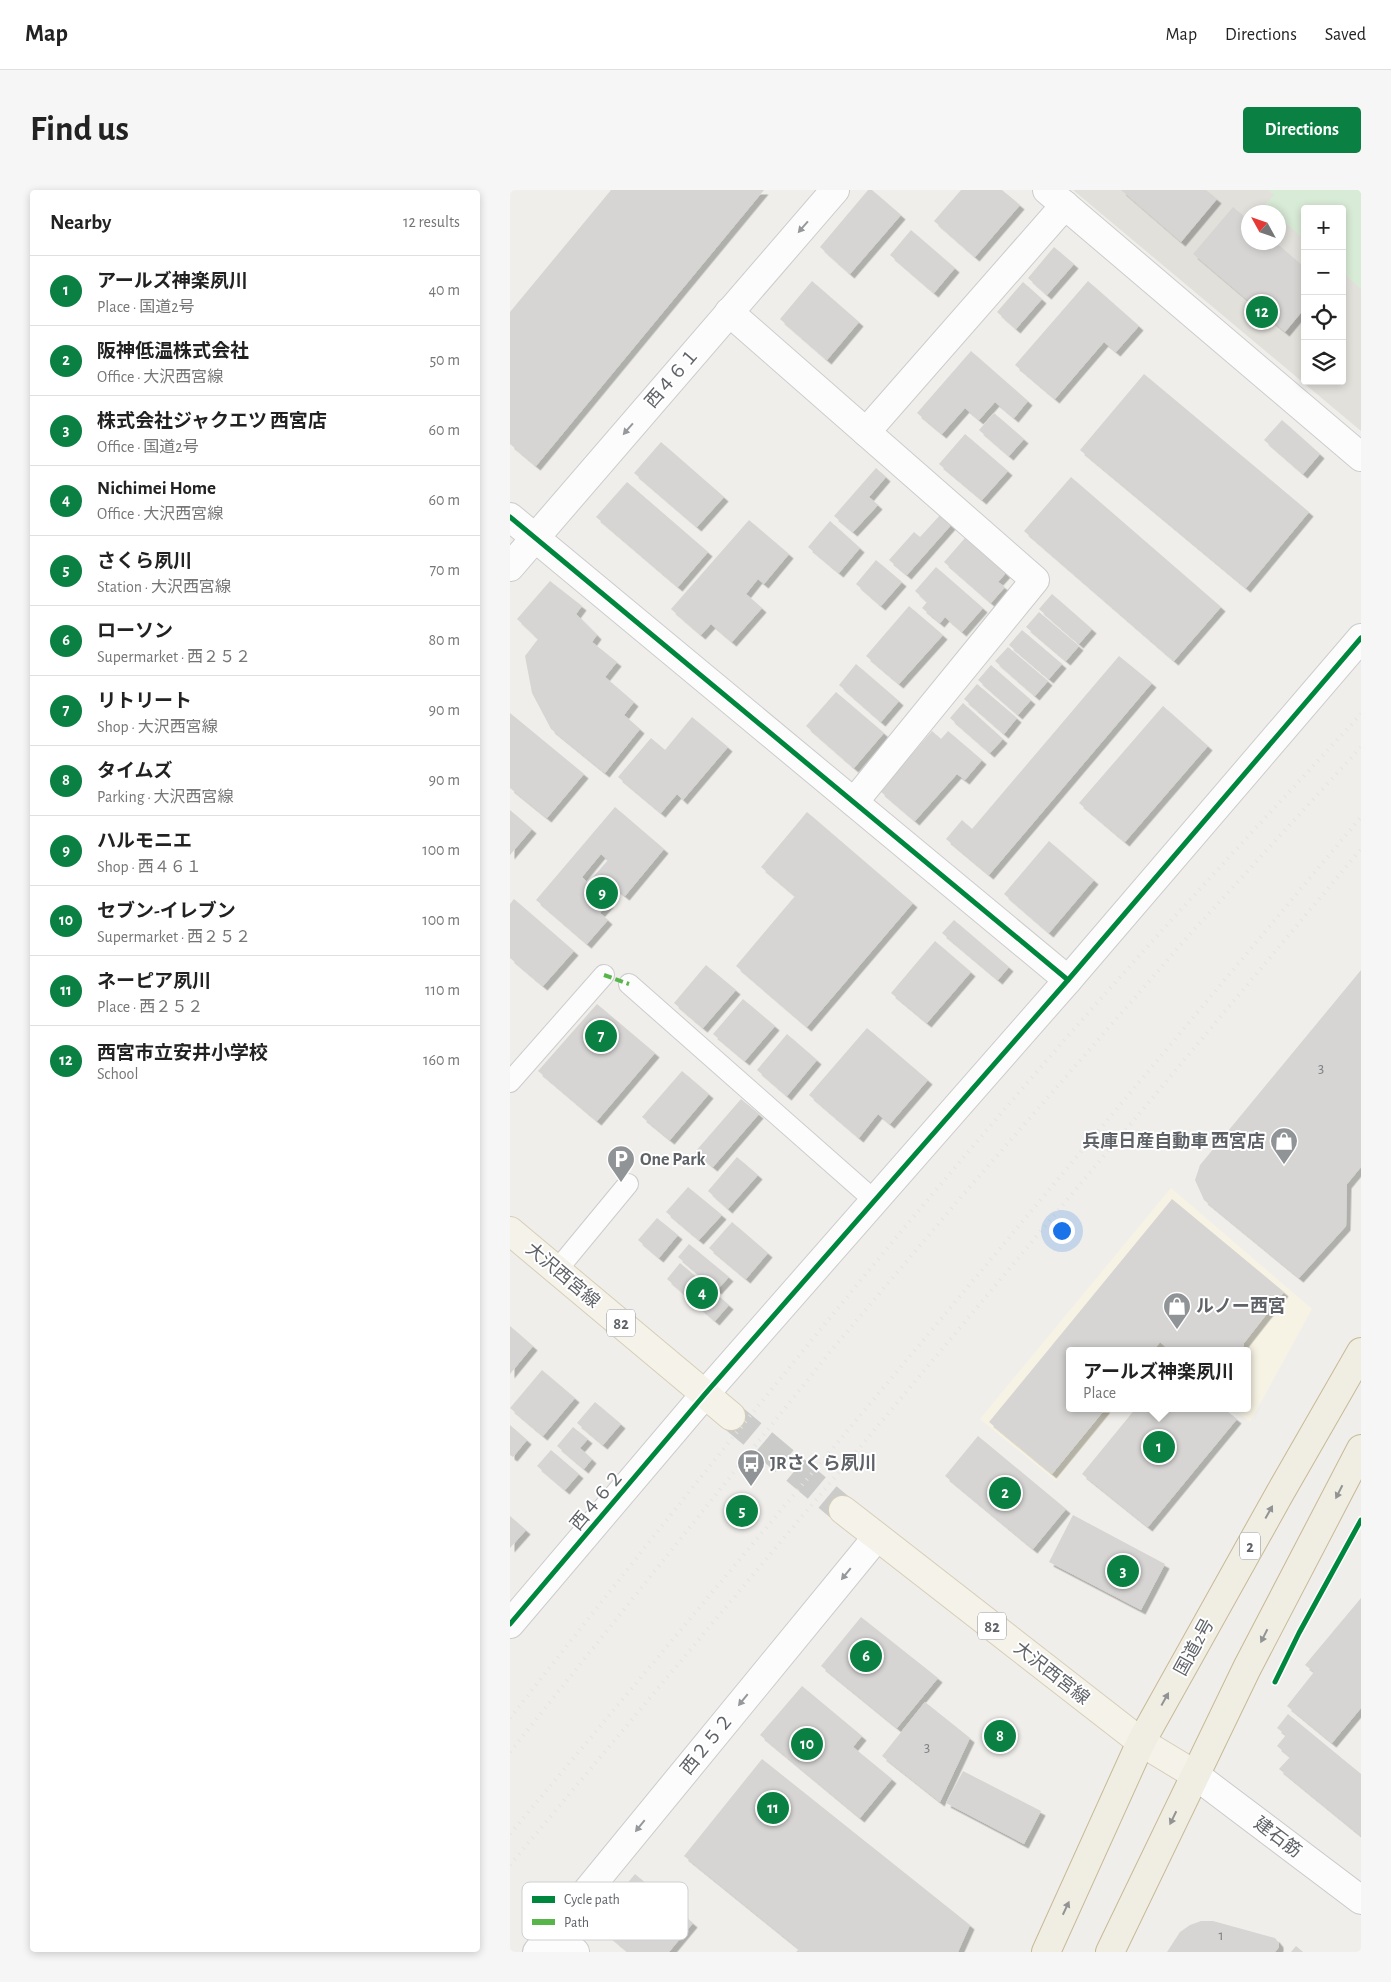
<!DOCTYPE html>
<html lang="en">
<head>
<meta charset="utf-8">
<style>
  :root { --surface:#fff; --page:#f6f6f6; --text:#222; --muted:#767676; --line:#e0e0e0; --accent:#0b8043 }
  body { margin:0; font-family:"Alegreya Sans","Noto Sans JP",sans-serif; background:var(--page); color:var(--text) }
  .controls { position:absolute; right:15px; top:15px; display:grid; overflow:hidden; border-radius:5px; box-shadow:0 2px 8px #0003 }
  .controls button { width:45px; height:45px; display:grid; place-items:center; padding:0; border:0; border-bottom:1px solid var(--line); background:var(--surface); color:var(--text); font:25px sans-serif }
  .compass { position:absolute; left:731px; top:15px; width:45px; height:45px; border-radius:50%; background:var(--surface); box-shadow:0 2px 8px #0003; rotate:310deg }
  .you { position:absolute; left:551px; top:1040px; width:18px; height:18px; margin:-12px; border:4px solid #fff; border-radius:50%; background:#1a73e8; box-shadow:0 0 0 8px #1a73e833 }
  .badge { display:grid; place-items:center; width:32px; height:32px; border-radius:50%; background:var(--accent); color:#fff; font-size:16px; font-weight:700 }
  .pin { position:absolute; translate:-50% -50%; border:2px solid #fff; box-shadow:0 1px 5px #0006 }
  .popup { position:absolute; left:556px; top:1157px; width:185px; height:65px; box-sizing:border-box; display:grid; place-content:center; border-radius:5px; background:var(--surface); filter:drop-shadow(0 1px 4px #0005); font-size:16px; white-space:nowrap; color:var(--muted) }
  .popup b { font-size:19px; color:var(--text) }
  .popup::after { content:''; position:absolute; left:50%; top:100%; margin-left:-10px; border:10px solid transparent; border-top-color:var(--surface) }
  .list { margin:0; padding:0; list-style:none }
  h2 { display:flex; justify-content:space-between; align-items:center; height:65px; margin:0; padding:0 20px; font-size:21px }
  h2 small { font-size:16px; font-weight:400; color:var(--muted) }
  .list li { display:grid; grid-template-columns:32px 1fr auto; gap:15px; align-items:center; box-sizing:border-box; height:70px; padding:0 20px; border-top:1px solid var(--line) }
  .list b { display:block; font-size:19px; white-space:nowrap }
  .list p { margin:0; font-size:16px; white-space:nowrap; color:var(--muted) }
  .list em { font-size:16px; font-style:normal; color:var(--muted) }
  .icon { flex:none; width:28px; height:28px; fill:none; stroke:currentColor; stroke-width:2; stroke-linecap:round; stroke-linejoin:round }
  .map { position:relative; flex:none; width:851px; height:1762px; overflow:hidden; border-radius:5px }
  header { display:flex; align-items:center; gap:30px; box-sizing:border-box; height:70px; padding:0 25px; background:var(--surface); border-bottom:1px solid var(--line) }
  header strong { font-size:24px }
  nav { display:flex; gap:28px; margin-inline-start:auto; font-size:18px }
  .intro { display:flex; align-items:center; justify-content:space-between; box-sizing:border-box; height:120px; padding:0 30px }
  h1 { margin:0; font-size:35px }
  .button { padding:12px 22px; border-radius:5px; background:var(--accent); color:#fff; font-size:18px; font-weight:700 }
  main { display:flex; gap:30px; padding:0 30px }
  aside { flex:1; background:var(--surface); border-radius:5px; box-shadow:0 2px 8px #0003 }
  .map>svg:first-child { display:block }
  .commercial { fill:#f7f3e4 }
  .education { fill:#e2e0da; fill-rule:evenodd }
  .green { fill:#d8ebd6 }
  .building { fill:#d6d5d3; fill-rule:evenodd; filter:url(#shadow) }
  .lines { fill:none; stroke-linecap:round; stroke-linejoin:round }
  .primary-tunnel { stroke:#cbcbca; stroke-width:28; stroke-dasharray:28 14; stroke-linecap:butt }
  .lane-casing { stroke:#cbcccc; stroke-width:22 }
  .street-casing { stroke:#cbcccc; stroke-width:30 }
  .secondary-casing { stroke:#cacacb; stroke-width:30 }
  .primary-casing { stroke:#d7ceb8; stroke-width:30 }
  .highway-casing { stroke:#c8b996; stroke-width:30 }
  .lane { stroke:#fdfcfc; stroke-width:20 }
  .street { stroke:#fdfcfc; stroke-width:28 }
  .secondary { stroke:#fdfcfc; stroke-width:28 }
  .primary { stroke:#f4f2e9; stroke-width:28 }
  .highway { stroke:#f0ede3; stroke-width:28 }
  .rail { stroke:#e4e4e4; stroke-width:4; stroke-dasharray:1 6; stroke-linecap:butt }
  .quiet { stroke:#58b549; stroke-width:4; stroke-dasharray:8 4; stroke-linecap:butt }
  .cycleway-casing { stroke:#fff; stroke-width:8 }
  .cycleway { stroke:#00873e; stroke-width:5 }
  .oneway { fill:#96999c }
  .oneway2 { fill:#929393 }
  .labels { text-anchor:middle; stroke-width:4; stroke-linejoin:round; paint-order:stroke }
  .number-label { font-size:15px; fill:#7e8184 }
  .shield { fill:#fff; stroke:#8f9295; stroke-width:1 }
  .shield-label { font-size:16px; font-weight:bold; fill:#5f6368 }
  .street-label { font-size:18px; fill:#5f6368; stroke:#fff }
  .poi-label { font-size:18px; font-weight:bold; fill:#5f6368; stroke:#fff; text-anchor:start }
  .key { fill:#fff; stroke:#cfd0d2; stroke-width:1 }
  .key-label { font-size:14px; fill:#5f6368 }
</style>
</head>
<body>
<header>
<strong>Map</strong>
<nav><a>Map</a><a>Directions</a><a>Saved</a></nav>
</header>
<div class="intro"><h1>Find us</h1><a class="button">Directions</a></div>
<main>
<aside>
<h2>Nearby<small>12 results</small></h2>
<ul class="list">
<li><span class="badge">1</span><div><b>アールズ神楽夙川</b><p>Place · 国道2号</p></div><em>40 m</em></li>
<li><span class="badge">2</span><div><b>阪神低温株式会社</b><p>Office · 大沢西宮線</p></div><em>50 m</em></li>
<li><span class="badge">3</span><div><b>株式会社ジャクエツ 西宮店</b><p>Office · 国道2号</p></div><em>60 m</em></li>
<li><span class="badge">4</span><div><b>Nichimei Home</b><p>Office · 大沢西宮線</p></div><em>60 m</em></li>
<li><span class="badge">5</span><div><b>さくら夙川</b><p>Station · 大沢西宮線</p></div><em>70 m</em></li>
<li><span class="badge">6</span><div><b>ローソン</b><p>Supermarket · 西２５２</p></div><em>80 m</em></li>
<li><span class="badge">7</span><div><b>リトリート</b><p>Shop · 大沢西宮線</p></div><em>90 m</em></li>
<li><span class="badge">8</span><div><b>タイムズ</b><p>Parking · 大沢西宮線</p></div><em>90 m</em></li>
<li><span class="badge">9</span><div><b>ハルモニエ</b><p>Shop · 西４６１</p></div><em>100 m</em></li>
<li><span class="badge">10</span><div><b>セブン-イレブン</b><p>Supermarket · 西２５２</p></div><em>100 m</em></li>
<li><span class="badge">11</span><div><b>ネーピア夙川</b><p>Place · 西２５２</p></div><em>110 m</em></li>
<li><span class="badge">12</span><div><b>西宮市立安井小学校</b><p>School</p></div><em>160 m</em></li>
</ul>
</aside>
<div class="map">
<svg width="851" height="1762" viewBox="0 0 851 1762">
  <defs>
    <filter id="shadow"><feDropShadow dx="4.5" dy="4.5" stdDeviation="0" flood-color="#0004"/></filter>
  </defs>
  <rect width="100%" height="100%" fill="#efeeea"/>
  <!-- commercial -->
  <path class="commercial" d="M661,998L802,1119L740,1232L723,1218H738V1161H560V1218H605L546,1291L470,1229Z"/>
  <!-- education -->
  <path class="education" d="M563,0H851V241ZM795,19H832V191H795ZM738,22H768V52H738Z"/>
  <!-- green -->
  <path class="green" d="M758,0H851V99L832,82V19H795V50L769,27L768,22H764L755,15L764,5Z"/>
  <!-- building -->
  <g class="building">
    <path d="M101,0H254L26,276L0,254V122Z"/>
    <path d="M358,0H362L391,25L340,84L310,57Z"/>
    <path d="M451,0H492L510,15L465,67L424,31Z"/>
    <path d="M611,0H696L707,9L671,52Z"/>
    <path d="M723,17L738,30V52H765L795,78V118L775,142L683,64Z"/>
    <path d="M401,40L445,78L424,103L380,65Z"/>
    <path d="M544,57L564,74L537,105L518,88Z"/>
    <path d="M302,91L349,132L317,170L270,129Z"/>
    <path d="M578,91L629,136L606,162L594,152L545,209L505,175Z"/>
    <path d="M513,92L532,109L506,139L487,122Z"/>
    <path d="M461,161L518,211L504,228L485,212L469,230L455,218L432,244L407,223Z"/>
    <path d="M634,184L799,322L736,398L570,260Z"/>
    <path d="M484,223L514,249L499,266L469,240Z"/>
    <path d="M772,230L810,264L793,284L754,250Z"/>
    <path d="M455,244L498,281L472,310L429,274Z"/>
    <path d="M151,252L214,307L187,337L124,283Z"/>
    <path d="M366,278L376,287L359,307L368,315L343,342L324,326Z"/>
    <path d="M561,287L711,417L664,471L514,341Z"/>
    <path d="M117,292L198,362L168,397L86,327Z"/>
    <path d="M431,324L442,334L397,385L379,370L404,342L410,347Z"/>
    <path d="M239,330L279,364L254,394L248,389L236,404L252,418L222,452L201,434L191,445L161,419Z"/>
    <path d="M320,331L350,358L329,383L298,357Z"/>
    <path d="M455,348L496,383L488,392L495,397L481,413L434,372Z"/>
    <path d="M366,370L392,392L371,416L346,394Z"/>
    <path d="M426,377L473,418L452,442L435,427L430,433L412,418L417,412L405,401Z"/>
    <path d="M40,391L72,416L66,424L87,445L82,452L107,472L95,487L124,512L114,525L130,539L95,583L41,539L22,503L15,466L28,449L7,429Z"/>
    <path d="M542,404L582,439L569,454L529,419Z"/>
    <path d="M399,416L433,445L389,494L356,466Z"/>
    <path d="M529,422L569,456L556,471L516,437Z"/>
    <path d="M512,440L552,474L539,489L499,455Z"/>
    <path d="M498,457L538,491L525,506L485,471Z"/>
    <path d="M609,466L642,493L479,685L436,649L452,630L462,639Z"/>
    <path d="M346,474L389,511L371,532L329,495Z"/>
    <path d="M481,475L521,510L508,525L468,490Z"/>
    <path d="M467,494L507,528L494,544L454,509Z"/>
    <path d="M326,502L374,543L344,578L296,536Z"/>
    <path d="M453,513L493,549L480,563L440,528Z"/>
    <path d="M653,516L698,556L615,652L569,613Z"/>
    <path d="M0,523L74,584L37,628L0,598Z"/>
    <path d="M182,527L218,557L173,610L167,604L151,623L108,587L141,548L155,560Z"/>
    <path d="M422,541L431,549L438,541L472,570L455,590L447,584L405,631L370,601Z"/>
    <path d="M105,617L154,659L115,706L95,690L85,701L99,713L90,723L98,730L77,754L26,710ZM91,664L98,670L78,693L72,687Z"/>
    <path d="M0,620L22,639L0,665Z"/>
    <path d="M297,622L403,713L297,837L226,776L285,706L251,677Z"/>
    <path d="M539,651L584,690L539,743L494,704Z"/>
    <path d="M4,709L64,761L33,796L0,768V714Z"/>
    <path d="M444,730L499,777L488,790L432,743Z"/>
    <path d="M425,751L461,782L417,833L381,803Z"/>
    <path d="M196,775L226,800L193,838L164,813Z"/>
    <path d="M851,780V977L837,994L836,1036L789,1088L694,1010L685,990L690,975Z"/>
    <path d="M233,809L265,836L235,871L203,844Z"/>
    <path d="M87,814L145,863L87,931L28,881Z"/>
    <path d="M357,838L418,890L380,934L368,924L349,948L299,905Z"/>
    <path d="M277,844L307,870L277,906L247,880Z"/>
    <path d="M172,881L199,904L160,950L132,927Z"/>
    <path d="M231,909L249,924L203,977L185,962Z"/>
    <path d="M227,967L248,985L218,1019L198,1001Z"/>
    <path d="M178,997L212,1025L189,1050L156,1022Z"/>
    <path d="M662,1009L774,1102L734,1153L733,1161H661L650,1152L643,1161H560V1218H596L542,1284L479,1232Z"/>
    <path d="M147,1028L168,1045L149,1068L128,1050Z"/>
    <path d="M222,1032L258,1063L236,1089L199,1058Z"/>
    <path d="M179,1054L219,1087L207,1100L168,1067Z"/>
    <path d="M170,1073L219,1115L205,1131L157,1089Z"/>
    <path d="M0,1136L23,1156L0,1184Z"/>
    <path d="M32,1180L65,1208L33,1246L0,1218Z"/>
    <path d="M85,1212L111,1234L93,1255L67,1233Z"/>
    <path d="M626,1218H713L727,1229L638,1337L572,1284Z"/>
    <path d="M0,1235L17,1250L3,1267L0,1265Z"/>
    <path d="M63,1237L78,1249L70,1258L82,1269L74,1279L47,1256Z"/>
    <path d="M468,1246L556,1319L523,1359L435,1286Z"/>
    <path d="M41,1260L69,1284L55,1300L27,1276Z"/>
    <path d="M563,1325L655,1374L631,1420L539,1372Z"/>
    <path d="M0,1326L16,1340L0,1358Z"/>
    <path d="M851,1408V1518L822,1553L777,1516L804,1482L795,1475Z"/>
    <path d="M351,1427L428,1488L387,1538L311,1476Z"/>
    <path d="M292,1496L352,1546L343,1557L382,1589L350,1628L250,1545Z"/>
    <path d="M415,1512L460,1548L430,1612L372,1566Z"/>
    <path d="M778,1524L851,1584V1646L769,1579L780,1567L767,1556L776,1545L767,1538Z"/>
    <path d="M252,1569L460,1735L448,1762H286L289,1759L174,1666Z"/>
    <path d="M453,1581L531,1621L514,1654L436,1613Z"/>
    <path d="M125,1684L183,1733L159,1762H118L84,1733Z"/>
    <path d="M691,1731H703L765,1748L769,1753V1757L765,1762H657L670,1742L680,1735Z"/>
    <path d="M786,1756L793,1762H781Z"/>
  </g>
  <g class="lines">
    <!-- primary-tunnel -->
    <path class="primary-tunnel" d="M221,1226L333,1320"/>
    <!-- lane casing -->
    <g class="lane-casing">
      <g id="lane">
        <path d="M119,794L365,1011"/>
        <path d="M0,892L94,785"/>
        <path d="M47,1080L118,994"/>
      </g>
    </g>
    <!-- street casing -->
    <g class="street-casing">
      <g id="street">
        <path d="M537,0L851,267"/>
        <path d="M219,122L525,390L344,612"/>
        <path d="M356,242L555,15"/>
        <path d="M0,327L558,790"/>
        <path d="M0,377L325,0"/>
        <path d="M0,1434L195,1204L558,790L851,448"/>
        <path d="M42,1744L65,1762"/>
        <path d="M27,1762L367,1347"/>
      </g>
    </g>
    <!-- secondary casing -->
    <g class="secondary-casing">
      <path id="secondary" d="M684,1584L851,1710"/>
    </g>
    <!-- primary casing -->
    <g class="primary-casing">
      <g id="primary">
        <path d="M0,1041L221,1226"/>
        <path d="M333,1320L631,1552L684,1584"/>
      </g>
    </g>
    <!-- highway casing -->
    <g class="highway-casing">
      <g id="highway">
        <path d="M536,1762L631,1552L770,1303L851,1162"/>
        <path d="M600,1762L737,1478L851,1259"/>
      </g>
    </g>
    <!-- lane -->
    <use href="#lane" class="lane"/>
    <!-- street -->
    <use href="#street" class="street"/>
    <!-- secondary -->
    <use href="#secondary" class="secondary"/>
    <!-- primary -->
    <use href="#primary" class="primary"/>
    <!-- highway -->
    <use href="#highway" class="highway"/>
    <!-- rail -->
    <g class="rail">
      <path d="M0,1528C177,1303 356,1078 544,862C644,747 748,636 851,524"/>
      <path d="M0,1562L320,1162L452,1006L682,742L851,557"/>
      <path d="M0,1644L851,627"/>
      <path d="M0,1675L851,659"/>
    </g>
    <!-- quiet -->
    <path class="quiet" d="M94,785L119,794"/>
    <!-- cycleway casing -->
    <g class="cycleway-casing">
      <g id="cycleway">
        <path d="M0,327L558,790"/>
        <path d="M0,1434L195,1204L558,790L851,448"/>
        <path d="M765,1492L789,1443L851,1330"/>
      </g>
    </g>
    <!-- cycleway -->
    <use href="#cycleway" class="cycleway"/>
  </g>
  <!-- one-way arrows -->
  <defs><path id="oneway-solid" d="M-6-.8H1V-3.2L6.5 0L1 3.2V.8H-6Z" transform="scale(1.25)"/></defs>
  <g class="oneway">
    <use href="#oneway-solid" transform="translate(293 37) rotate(131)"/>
    <use href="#oneway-solid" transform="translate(118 239) rotate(131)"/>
    <use href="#oneway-solid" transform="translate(336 1384) rotate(129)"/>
    <use href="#oneway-solid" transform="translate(233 1510) rotate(129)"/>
    <use href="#oneway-solid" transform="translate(130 1636) rotate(129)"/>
  </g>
  <g class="oneway2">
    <use href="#oneway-solid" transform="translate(829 1302) rotate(117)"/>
    <use href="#oneway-solid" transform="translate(759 1322) rotate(-61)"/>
    <use href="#oneway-solid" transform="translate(754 1446) rotate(117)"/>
    <use href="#oneway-solid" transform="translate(655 1509) rotate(-61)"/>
    <use href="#oneway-solid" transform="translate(663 1628) rotate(116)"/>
    <use href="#oneway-solid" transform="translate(556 1718) rotate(-65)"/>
  </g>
  <!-- icons -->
  <defs>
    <g id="shop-pin" transform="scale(1.4375)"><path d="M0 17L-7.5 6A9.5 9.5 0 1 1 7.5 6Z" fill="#919496" stroke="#fff"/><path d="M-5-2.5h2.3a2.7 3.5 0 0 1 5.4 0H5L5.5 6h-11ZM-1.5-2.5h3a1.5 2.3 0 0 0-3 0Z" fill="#fff"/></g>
    <g id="parking-pin" transform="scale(1.4375)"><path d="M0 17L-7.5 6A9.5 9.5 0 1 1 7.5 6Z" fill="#919496" stroke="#fff"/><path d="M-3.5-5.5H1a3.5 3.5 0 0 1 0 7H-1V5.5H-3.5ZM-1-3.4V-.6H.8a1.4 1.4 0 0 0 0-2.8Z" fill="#fff"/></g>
    <g id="bus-pin" transform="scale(1.4375)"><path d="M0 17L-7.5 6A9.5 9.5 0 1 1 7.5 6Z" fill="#919496" stroke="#fff"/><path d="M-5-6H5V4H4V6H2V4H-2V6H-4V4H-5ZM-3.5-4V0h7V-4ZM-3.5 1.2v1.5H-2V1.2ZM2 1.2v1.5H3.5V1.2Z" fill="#fff"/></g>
  </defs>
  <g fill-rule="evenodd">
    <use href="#shop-pin" x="774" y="951"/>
    <use href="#parking-pin" x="111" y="969"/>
    <use href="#shop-pin" x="667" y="1116"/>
    <use href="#bus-pin" x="241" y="1273"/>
  </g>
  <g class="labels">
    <!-- number labels -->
    <g class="number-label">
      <text x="811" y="883">3</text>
      <text x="417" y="1562">3</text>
      <text x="711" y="1750">1</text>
    </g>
    <!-- shield labels -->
    <g class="shield">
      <rect x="97" y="1119.5" width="28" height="27" rx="4"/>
      <rect x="730" y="1342.5" width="20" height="27" rx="4"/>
      <rect x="468" y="1422.5" width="28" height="27" rx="4"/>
    </g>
    <g class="shield-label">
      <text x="111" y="1139">82</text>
      <text x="740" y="1362">2</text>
      <text x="482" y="1442">82</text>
    </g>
    <!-- street labels -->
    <g class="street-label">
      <text transform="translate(162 188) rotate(-49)" y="6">西４６１</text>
      <text transform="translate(53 1085) rotate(40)" y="6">大沢西宮線</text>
      <text transform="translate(87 1310) rotate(-50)" y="6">西４６２</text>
      <text transform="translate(684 1457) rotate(-61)" y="6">国道2号</text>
      <text transform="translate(542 1483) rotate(38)" y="6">大沢西宮線</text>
      <text transform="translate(197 1554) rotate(-51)" y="6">西２５２</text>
      <text transform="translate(768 1647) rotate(37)" y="6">建石筋</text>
    </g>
    <!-- poi labels -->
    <g class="poi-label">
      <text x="755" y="957" text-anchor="end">兵庫日産自動車 西宮店</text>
      <text x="130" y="975">One Park</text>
      <text x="686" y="1122">ルノー西宮</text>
      <text x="260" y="1279">JRさくら夙川</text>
    </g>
  </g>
  <!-- legend -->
  <rect x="12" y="1692" width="166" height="58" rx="8" class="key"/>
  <rect x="22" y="1706" width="23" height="7" fill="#00873e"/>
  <rect x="22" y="1729" width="23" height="6" fill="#58b549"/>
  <g class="key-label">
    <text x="54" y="1714">Cycle path</text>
    <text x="54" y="1737">Path</text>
  </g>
</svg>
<div class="controls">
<button>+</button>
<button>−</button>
<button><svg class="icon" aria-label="locate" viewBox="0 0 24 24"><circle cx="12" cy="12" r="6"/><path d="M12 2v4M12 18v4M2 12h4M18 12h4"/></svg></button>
<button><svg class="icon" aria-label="layers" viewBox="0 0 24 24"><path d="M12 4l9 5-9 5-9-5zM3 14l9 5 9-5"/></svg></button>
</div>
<svg class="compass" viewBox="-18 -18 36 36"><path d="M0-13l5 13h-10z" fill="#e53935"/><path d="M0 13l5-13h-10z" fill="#767676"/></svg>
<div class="you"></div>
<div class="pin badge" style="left:649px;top:1257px">1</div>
<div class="popup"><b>アールズ神楽夙川</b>Place</div>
<div class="pin badge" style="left:495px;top:1303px">2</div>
<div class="pin badge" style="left:613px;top:1381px">3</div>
<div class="pin badge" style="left:192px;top:1103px">4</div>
<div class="pin badge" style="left:232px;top:1321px">5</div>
<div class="pin badge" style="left:356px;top:1466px">6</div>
<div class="pin badge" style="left:91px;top:846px">7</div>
<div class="pin badge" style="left:490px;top:1546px">8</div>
<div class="pin badge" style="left:92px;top:703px">9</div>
<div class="pin badge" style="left:297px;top:1554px">10</div>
<div class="pin badge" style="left:263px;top:1618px">11</div>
<div class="pin badge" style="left:752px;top:122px">12</div>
</div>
</main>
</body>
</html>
